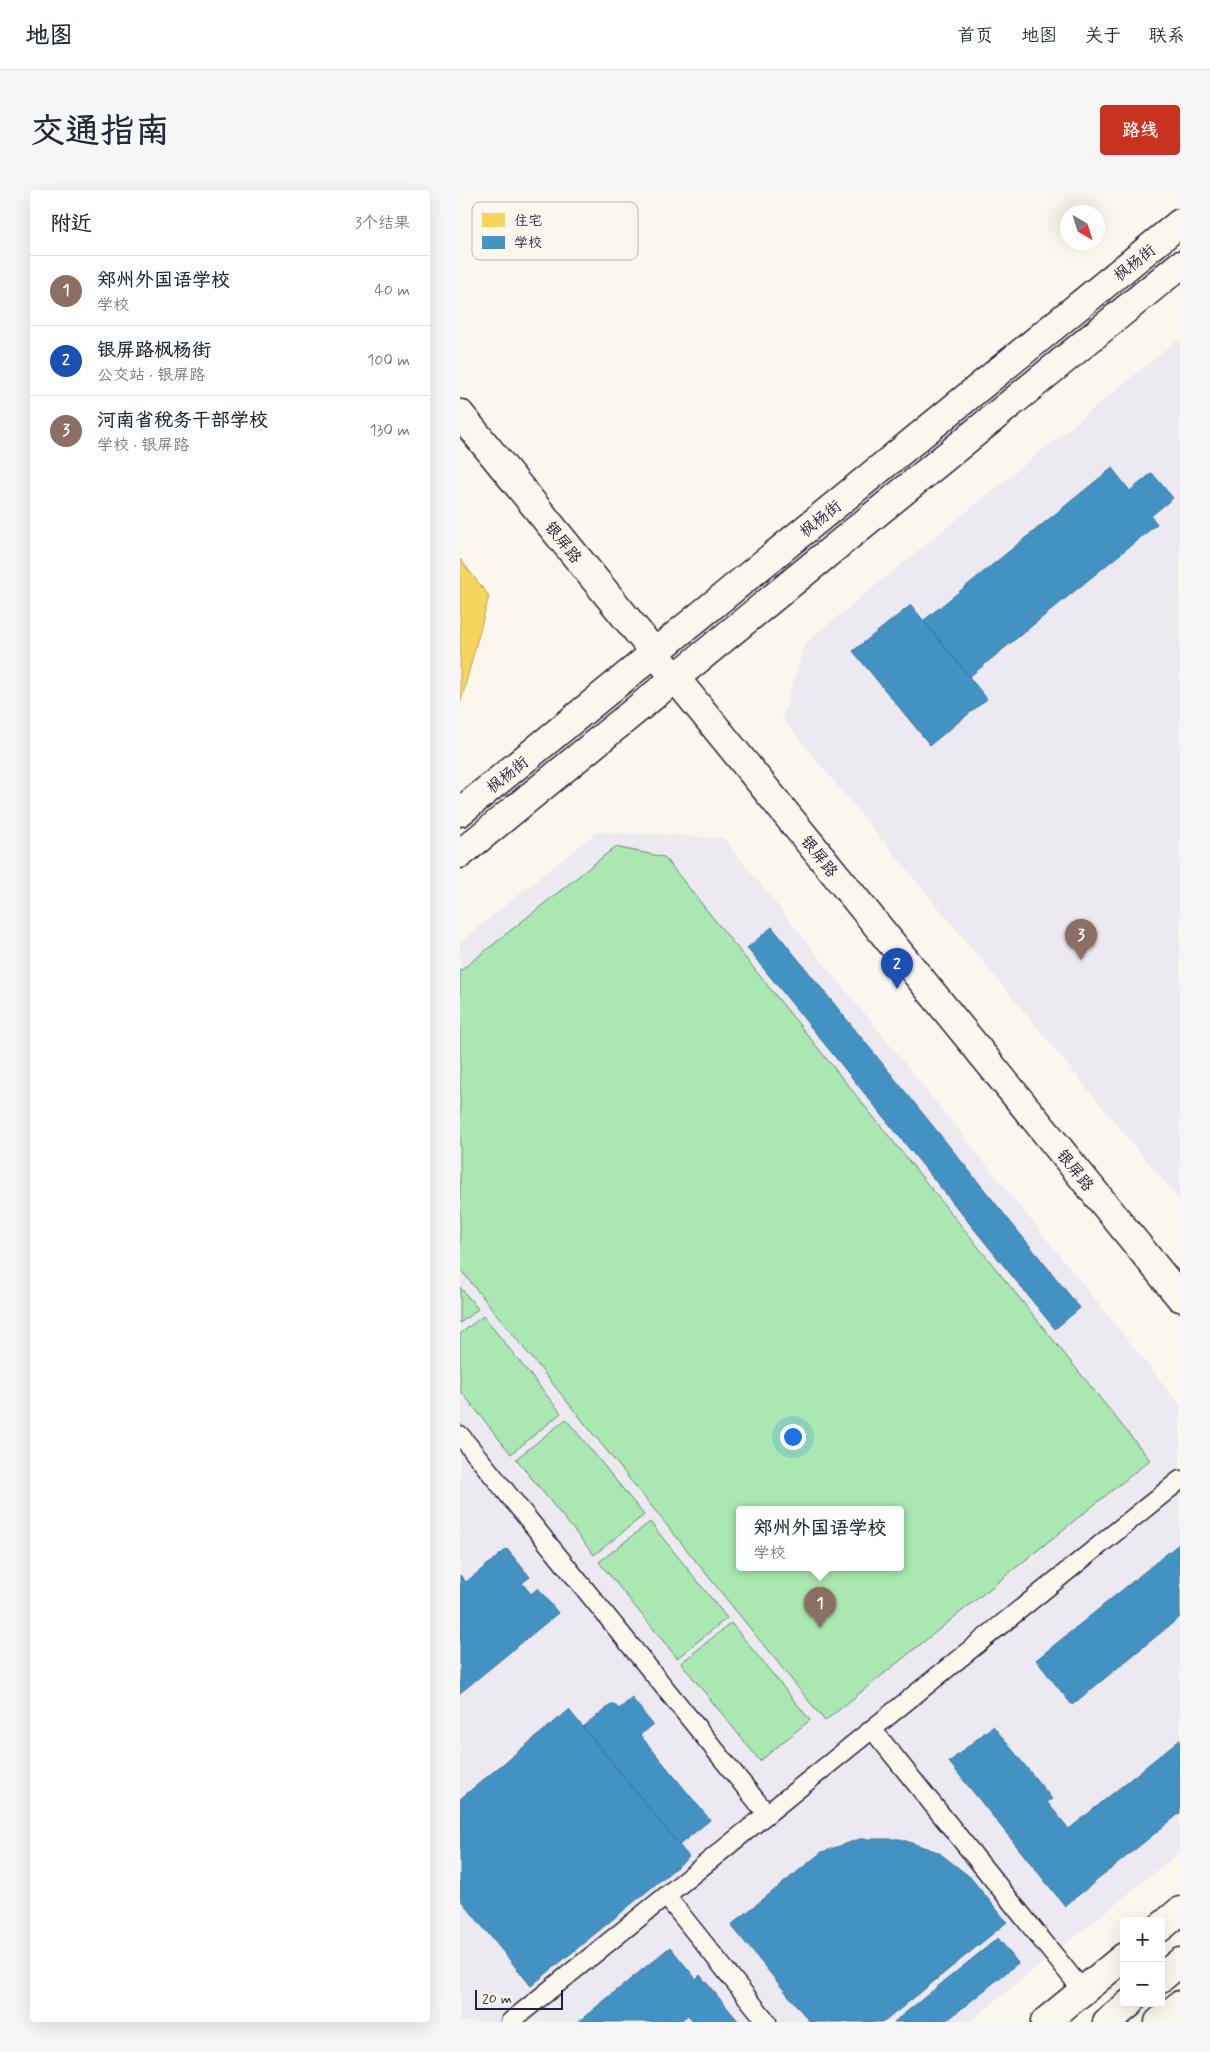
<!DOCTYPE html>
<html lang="zh">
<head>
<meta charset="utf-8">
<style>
  :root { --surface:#fff; --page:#f6f6f7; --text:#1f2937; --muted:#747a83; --line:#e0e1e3; --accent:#c8321e }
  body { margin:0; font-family:Mynerve,"LXGW WenKai TC",sans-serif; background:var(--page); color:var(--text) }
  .controls { position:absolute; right:15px; bottom:15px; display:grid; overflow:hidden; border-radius:5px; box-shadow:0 5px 20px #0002 }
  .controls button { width:45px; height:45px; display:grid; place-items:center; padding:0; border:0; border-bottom:1px solid var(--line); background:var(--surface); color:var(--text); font:25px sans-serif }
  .compass { position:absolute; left:600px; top:15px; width:45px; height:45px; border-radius:50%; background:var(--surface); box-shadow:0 5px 20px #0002; rotate:141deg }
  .scale { position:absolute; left:15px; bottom:12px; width:88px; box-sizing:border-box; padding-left:5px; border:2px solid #22223b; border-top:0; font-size:14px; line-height:18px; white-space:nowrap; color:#22223b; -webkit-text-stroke:4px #fbf7ec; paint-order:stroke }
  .you { position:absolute; left:332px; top:1246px; width:18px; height:18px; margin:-12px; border:4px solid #fff; border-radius:50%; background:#1a73e8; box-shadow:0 0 0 8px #1a73e833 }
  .badge { display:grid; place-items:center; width:32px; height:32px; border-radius:50%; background:var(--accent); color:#fff; font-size:16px; font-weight:700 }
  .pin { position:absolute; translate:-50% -41px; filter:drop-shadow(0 1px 2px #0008) }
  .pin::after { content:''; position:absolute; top:26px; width:18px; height:15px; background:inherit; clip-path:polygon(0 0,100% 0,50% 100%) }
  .popup { position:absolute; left:276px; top:1316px; width:168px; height:65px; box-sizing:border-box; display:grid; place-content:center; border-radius:5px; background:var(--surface); filter:drop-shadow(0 1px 4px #0005); font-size:16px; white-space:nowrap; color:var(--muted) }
  .popup b { font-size:19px; color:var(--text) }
  .popup::after { content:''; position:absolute; left:50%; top:100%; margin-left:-10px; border:10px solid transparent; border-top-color:var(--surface) }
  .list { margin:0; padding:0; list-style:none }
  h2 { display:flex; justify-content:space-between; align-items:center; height:65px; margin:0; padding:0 20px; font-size:21px }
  h2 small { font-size:16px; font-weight:400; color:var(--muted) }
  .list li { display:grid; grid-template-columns:32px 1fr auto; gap:15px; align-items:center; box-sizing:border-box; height:70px; padding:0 20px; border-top:1px solid var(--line) }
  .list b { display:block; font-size:19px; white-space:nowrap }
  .list p { margin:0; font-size:16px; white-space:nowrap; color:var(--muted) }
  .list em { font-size:16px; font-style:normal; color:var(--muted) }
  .map { position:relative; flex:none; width:720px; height:1832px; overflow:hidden; border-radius:5px }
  header { display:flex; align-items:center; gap:30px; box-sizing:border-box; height:70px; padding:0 25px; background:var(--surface); border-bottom:1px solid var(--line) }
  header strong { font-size:24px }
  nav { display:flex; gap:28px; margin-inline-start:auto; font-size:18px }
  .intro { display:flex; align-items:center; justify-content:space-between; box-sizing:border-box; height:120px; padding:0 30px }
  h1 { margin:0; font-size:35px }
  .button { padding:12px 22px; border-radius:5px; background:var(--accent); color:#fff; font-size:18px; font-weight:700 }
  main { display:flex; gap:30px; padding:0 30px }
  aside { flex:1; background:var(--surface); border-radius:5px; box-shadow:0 5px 20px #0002 }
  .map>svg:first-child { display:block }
  .built { fill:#ece9f0; fill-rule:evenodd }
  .green { fill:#a9e9b1; stroke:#668676; fill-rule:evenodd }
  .homes { fill:#f6d55c; stroke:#b69f52 }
  .schools { fill:#4393c3; stroke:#39719a }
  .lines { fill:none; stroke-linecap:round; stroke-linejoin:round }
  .lane-casing { stroke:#22223b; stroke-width:21 }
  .street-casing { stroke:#22223b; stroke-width:31 }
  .secondary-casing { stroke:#22223b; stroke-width:31 }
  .lane { stroke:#fbf7ec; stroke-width:18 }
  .street { stroke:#fbf7ec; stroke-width:28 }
  .secondary { stroke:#fbf7ec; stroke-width:28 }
  .labels { text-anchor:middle; stroke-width:5; stroke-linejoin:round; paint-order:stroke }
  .street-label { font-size:16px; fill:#22223b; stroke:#fbf7ec }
  .key { fill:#fbf7ec; stroke:#bab7b7; stroke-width:1 }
  .key-label { font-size:14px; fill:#22223b }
</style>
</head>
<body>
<header>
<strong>地图</strong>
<nav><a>首页</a><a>地图</a><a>关于</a><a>联系</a></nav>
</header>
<div class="intro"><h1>交通指南</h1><a class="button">路线</a></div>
<main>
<aside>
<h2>附近<small>3个结果</small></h2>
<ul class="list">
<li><span class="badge" style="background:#8d6e63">1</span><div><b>郑州外国语学校</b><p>学校</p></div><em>40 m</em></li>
<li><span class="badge" style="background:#1a4fb4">2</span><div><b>银屏路枫杨街</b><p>公交站 · 银屏路</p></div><em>100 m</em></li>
<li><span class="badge" style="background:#8d6e63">3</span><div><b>河南省税务干部学校</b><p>学校 · 银屏路</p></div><em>130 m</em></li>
</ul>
</aside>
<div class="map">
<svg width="720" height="1832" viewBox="0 0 720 1832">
  <rect width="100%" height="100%" fill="#fbf7ec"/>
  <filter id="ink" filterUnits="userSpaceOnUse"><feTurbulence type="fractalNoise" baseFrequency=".02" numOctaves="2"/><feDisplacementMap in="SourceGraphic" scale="10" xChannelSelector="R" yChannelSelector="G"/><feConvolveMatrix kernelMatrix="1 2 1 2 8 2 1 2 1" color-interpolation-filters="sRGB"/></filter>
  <g filter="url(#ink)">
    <!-- built -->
    <g class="built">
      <path d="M720,148V1011L322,528L345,453Z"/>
      <path d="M137,642L263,648L720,1215V1662L509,1832H0V752ZM280,1319H440V1377H280Z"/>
    </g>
    <!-- green -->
    <g class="green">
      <path d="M155,657L204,667L690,1270L365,1531L0,1079V781ZM280,1319H440V1377H280Z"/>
      <path d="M0,1097L18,1119L0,1133Z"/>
      <path d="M23,1126L101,1223L51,1264L0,1200V1144Z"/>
      <path d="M106,1229L184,1325L134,1365L56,1269Z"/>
      <path d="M190,1332L267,1428L217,1468L139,1372Z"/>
      <path d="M271,1433L350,1530L300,1571L221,1473Z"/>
    </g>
    <!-- homes -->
    <path class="homes" d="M0,369L29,406L0,515Z"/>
    <!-- schools -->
    <g class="schools">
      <path d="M652,278L670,301L692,283L713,308L691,326L697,334L509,487L463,431Z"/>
      <path d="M451,415L527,509L470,555L393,461Z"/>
      <path d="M312,737L620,1118L595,1139L287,758Z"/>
      <path d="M720,1353V1427L612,1515L576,1470Z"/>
      <path d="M47,1359L70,1387L62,1393L71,1404L78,1398L98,1423L0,1503V1385L6,1392Z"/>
      <path d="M172,1508L193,1535L180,1545L250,1630L219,1655L123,1537L153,1513L159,1519Z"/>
      <path d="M109,1520L229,1667L71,1796L0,1709V1609Z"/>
      <path d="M533,1536L592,1609L587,1612L609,1639L720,1549V1623L605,1716L489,1572Z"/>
      <path d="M400,1649H440L478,1662L510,1687L547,1732L424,1832H350L271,1735L362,1662Z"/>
      <path d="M538,1748L558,1773L485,1832H434Z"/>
      <path d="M210,1757L236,1789L240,1785L279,1832H234L228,1825L219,1832H118Z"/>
    </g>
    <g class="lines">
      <!-- lane casing -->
      <g class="lane-casing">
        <g id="lane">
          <path d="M0,1245L307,1624"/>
          <path d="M412,1539L623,1801"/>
          <path d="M206,1706L307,1832"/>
          <path d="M50,1832L720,1290"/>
        </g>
      </g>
      <!-- street casing -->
      <g class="street-casing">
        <g id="street">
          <path d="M701,1737L720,1721"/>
          <path d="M585,1832L664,1767"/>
        </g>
      </g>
      <!-- secondary casing -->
      <g class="secondary-casing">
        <g id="secondary">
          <path d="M0,224L720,1107"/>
          <path d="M0,622L720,33"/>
          <path d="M0,664L720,75"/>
          <path d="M701,1788L720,1772"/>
          <path d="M647,1832L670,1813"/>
          <path d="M699,1832L720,1815"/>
        </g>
      </g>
      <!-- lane -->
      <use href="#lane" class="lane"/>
      <!-- street -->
      <use href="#street" class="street"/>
      <!-- secondary -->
      <use href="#secondary" class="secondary"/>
    </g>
  </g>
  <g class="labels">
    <!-- street labels -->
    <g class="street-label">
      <text transform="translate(674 72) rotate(-39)" y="6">枫杨街</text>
      <text transform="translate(360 328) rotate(-39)" y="6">枫杨街</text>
      <text transform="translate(104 352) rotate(51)" y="6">银屏路</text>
      <text transform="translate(47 584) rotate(-39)" y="6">枫杨街</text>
      <text transform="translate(360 666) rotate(51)" y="6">银屏路</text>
      <text transform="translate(616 980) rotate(51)" y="6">银屏路</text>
    </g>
  </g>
  <!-- legend -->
  <rect x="12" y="12" width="166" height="58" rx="8" class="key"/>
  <rect x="22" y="23" width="23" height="14" fill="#f6d55c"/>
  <rect x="22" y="46" width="23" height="13" fill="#4393c3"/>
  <g class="key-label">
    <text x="54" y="35">住宅</text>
    <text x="54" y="57">学校</text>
  </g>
</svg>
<div class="controls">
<button>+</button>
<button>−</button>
</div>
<svg class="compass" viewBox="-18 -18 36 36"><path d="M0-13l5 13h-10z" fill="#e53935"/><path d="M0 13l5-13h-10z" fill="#747a83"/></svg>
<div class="scale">20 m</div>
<div class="you"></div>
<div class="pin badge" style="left:360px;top:1438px;background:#8d6e63">1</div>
<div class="popup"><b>郑州外国语学校</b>学校</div>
<div class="pin badge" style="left:437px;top:799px;background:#1a4fb4">2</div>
<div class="pin badge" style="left:621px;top:770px;background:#8d6e63">3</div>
</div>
</main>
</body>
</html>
